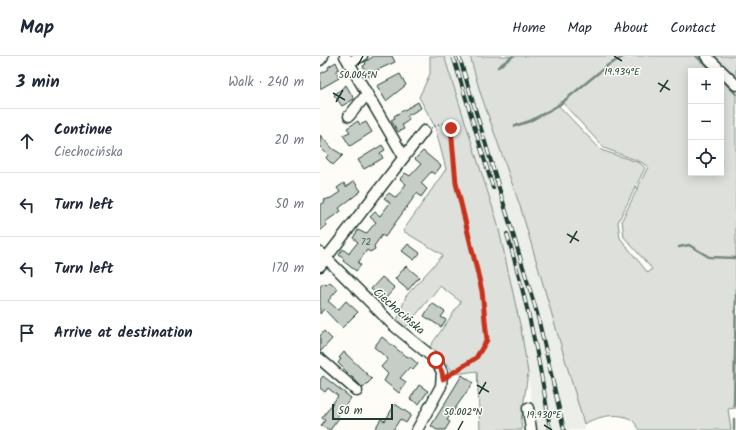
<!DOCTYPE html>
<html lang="en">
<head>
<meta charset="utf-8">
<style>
  :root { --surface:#fff; --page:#f6f6f7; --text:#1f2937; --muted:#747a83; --line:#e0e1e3 }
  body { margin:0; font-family:Kalam,sans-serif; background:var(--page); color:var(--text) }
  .controls { position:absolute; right:12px; top:12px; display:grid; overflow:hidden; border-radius:0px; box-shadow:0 2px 10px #0003 }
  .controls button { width:36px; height:36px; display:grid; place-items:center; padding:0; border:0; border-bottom:1px solid var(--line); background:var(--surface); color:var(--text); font:20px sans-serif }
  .scale { position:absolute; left:12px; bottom:10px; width:61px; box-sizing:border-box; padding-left:4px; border:2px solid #1f3d34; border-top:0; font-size:11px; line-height:14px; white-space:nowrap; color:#1f3d34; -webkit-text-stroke:3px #fdfcf7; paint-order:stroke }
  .stop { position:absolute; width:12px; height:12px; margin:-9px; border:3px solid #c8321e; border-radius:50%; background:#fff }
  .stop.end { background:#c8321e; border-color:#fff; box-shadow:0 1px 4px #0008 }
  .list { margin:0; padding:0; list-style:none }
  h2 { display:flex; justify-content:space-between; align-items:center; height:52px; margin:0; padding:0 16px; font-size:17px }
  h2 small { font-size:13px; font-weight:400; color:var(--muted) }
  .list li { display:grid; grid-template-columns:26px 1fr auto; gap:12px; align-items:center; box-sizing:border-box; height:64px; padding:0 16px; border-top:1px solid var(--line) }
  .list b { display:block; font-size:15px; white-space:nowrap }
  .list p { margin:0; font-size:13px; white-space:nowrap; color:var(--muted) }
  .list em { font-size:13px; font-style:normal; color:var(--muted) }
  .icon { flex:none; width:22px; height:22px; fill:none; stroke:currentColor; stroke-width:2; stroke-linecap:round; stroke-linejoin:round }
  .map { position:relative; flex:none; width:416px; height:374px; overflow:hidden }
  header { display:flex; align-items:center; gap:24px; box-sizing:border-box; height:56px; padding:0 20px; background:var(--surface); border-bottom:1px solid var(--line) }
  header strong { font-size:19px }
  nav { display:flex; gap:22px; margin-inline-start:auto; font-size:14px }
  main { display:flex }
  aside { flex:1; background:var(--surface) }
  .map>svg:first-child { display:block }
  .built { fill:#eceee9 }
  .green { fill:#dde0db; stroke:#7e8e88; fill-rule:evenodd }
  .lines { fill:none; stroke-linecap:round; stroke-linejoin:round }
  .stream { stroke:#75877f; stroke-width:2.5 }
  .building { fill:#c6cdc7; stroke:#1f3d34 }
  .minor-casing { stroke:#1f3d34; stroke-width:13 }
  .path { stroke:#1f3d34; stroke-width:1.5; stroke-dasharray:1 3; stroke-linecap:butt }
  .minor { stroke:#fdfcf7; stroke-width:10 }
  .rail-casing { stroke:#1f3d34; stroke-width:4 }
  .rail { stroke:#fdfcf7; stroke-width:2.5; stroke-dasharray:8; stroke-linecap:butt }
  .route { stroke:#c8321e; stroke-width:5 }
  .ticks { fill:none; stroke:#1f3d34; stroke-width:1.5 }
  .labels { text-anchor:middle; stroke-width:3; stroke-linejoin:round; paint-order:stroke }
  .number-label { font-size:10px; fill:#496159 }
  .street-label { font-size:12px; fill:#1f3d34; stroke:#fdfcf7 }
  .ticks-label { font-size:10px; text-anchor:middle; fill:#1f3d34; stroke:#fdfcf7; stroke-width:3; stroke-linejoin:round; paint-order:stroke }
</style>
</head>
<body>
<header>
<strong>Map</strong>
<nav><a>Home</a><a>Map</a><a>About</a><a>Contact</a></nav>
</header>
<main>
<aside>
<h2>3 min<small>Walk · 240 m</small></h2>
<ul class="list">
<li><svg class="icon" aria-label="ahead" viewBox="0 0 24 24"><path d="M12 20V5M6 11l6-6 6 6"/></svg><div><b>Continue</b><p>Ciechocińska</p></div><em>20 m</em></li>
<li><svg class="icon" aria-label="left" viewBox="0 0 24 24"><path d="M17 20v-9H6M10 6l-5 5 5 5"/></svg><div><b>Turn left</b></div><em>50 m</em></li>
<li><svg class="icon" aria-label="left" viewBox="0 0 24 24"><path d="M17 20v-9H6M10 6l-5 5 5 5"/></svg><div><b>Turn left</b></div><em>170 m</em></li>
<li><svg class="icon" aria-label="arrive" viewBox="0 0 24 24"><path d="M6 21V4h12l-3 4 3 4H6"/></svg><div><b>Arrive at destination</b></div></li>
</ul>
</aside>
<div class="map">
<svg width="416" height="374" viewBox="0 0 416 374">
  <rect width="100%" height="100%" fill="#fdfcf7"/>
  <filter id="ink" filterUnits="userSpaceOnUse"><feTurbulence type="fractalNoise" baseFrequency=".025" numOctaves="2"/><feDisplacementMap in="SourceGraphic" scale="8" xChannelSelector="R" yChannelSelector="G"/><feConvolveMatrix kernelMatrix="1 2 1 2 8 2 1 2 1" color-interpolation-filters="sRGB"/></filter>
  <g filter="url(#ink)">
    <!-- built -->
    <path class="built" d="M124,0H150L160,36L201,153L246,302L265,374H216L201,273L177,165Z"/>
    <!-- green -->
    <g class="green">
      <path d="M110,0H124L177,165L201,273L208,317L201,365L202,374H160L157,315L135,318L122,302L109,292L141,246L120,230L85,272L77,265L86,240L123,199L83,175L126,113L115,71L99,41L110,18Z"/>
      <path d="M150,0H382L398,15H371V117H401V18L416,32V352L408,353L411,374H319C317,371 315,366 312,364C299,355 276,361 264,368L201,153L160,36ZM241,45L284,92L321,106L328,111L302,164L304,181L332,213L328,217L300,182L298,166L325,112L320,107L281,94L237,48Z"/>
      <path d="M389,0H416V26Z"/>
    </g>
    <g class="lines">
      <!-- stream -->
      <g class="stream">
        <path d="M376,0L393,15"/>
        <path d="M178,11L193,0"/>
        <path d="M401,22L416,38"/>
        <path d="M195,70L210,65L239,49L288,9L305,0"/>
        <path d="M359,191L369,189L389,201L416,202"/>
        <path d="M414,350L416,239"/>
        <path d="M414,363V374"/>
      </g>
    </g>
    <!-- building -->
    <g class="building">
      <path d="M54,0H72L75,6L55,15L56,17L49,21L43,10L46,8L45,6Z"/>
      <path d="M16,6L19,13L16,15L19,22L0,33V18L9,13L8,11Z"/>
      <path d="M80,18L86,29L66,45L57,30Z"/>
      <path d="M26,29L34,43L22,50L14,39Z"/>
      <path d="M98,46L101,52L87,60L89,64L82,69L84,73L78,76L71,64L75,62L74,60Z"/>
      <path d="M38,65L40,69L46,66L52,76L30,90L23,79L30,76L27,72Z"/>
      <path d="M0,79L13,93L23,99L13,109L6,102L8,99L0,91Z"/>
      <path d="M62,89L65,94L60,97L63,102L44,113L38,104Z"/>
      <path d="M103,95L121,110L115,118L111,116L101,127L107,133L101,141L97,137L65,181L62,179L54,190L55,193L50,196L47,194L38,207L41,209L36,215L23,205L24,203L19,199L23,193L29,198L30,196L38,186L33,182L38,174L46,178L56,166L50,161L55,156L60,160L70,147L64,142L69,137L76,142L86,128L80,123L85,117L90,120L101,108L95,103Z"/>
      <path d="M34,125L41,135L19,152L21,155L5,166L7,169L0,175V149L5,146L4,144L11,142L20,136L17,132L24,127L26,131Z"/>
      <path d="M88,188L100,197L94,204L82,195Z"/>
      <path d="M86,210L99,221L88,234L75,223Z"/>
      <path d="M62,221L75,232L64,244L51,233Z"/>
      <path d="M10,226L18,233L8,245L18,254L26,245L38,256L22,272L4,253L0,258V231L3,227L6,229Z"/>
      <path d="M112,247L125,256L121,261L126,264L121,271L104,260Z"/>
      <path d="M4,275L12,283L0,296V280Z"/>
      <path d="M62,281L84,299L91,302L98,308L93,314L90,311L80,322L86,326L79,337L64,325L68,318L61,311L68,303L54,291Z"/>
      <path d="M24,296L52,323L43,332L18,307L21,303L19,302Z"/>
      <path d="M142,319L153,327L127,364L130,366L125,374H117L111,370Z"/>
      <path d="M3,320L31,342L17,360L19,362L10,374L1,370L5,364L2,362L18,340L8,332L5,336L0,332V324Z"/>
      <path d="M99,329L108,335L99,348L90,343Z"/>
      <path d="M75,348L91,359L86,367L80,363L73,374H54L61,363L65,365Z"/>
    </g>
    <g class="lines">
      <!-- minor casing -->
      <g class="minor-casing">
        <g id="minor">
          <path d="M386,0L416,29"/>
          <path d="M0,4L3,0"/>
          <path d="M29,6L42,0"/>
          <path d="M29,60L47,38"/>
          <path d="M84,101L104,75"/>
          <path d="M0,196L73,269L116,304L122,316L121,330L97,374"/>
          <path d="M0,210L84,101L25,0"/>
          <path d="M0,303L37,335"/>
          <path d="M208,352L211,374"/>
        </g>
      </g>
      <!-- path -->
      <path class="path" d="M111,72L121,67L131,72L136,127L162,235L167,284L156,302L131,318"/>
      <!-- minor -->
      <use href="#minor" class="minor"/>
      <!-- rail casing -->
      <g class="rail-casing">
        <g id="rail">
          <path d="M133,0L173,132"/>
          <path d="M139,0L217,257L244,374"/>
          <path d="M187,178C206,242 221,307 230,374"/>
        </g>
      </g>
      <!-- rail -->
      <use href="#rail" class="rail"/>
    </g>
  </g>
  <g class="lines" filter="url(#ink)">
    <!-- route -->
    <path class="route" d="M116,304L122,316L123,323L156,302L167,284L162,235L136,127L131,72"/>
  </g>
  <!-- ticks -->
  <path class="ticks" d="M294,0L302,5M38,9L43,0M338,27L350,34M340,36L348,24M13,37L25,44M16,46L23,34M247,178L259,185M250,187L257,175M157,329L169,336M159,338L166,326M224,369L232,374M138,374L143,365"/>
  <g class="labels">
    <!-- number labels -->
    <g class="number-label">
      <text x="46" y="189">72</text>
    </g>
    <!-- street labels -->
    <g class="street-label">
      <text transform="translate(79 255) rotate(41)" y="4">Ciechocińska</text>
    </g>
  </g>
  <g class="ticks-label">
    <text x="302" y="19">19.934°E</text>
    <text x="38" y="22">50.004°N</text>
    <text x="143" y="359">50.002°N</text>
    <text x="224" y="362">19.930°E</text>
  </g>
</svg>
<div class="controls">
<button>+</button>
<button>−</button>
<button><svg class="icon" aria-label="locate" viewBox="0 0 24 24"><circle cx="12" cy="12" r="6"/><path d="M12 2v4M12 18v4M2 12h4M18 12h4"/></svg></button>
</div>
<div class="scale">50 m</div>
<div class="stop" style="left:116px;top:304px"></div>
<div class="stop end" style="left:131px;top:72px"></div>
</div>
</main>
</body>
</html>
